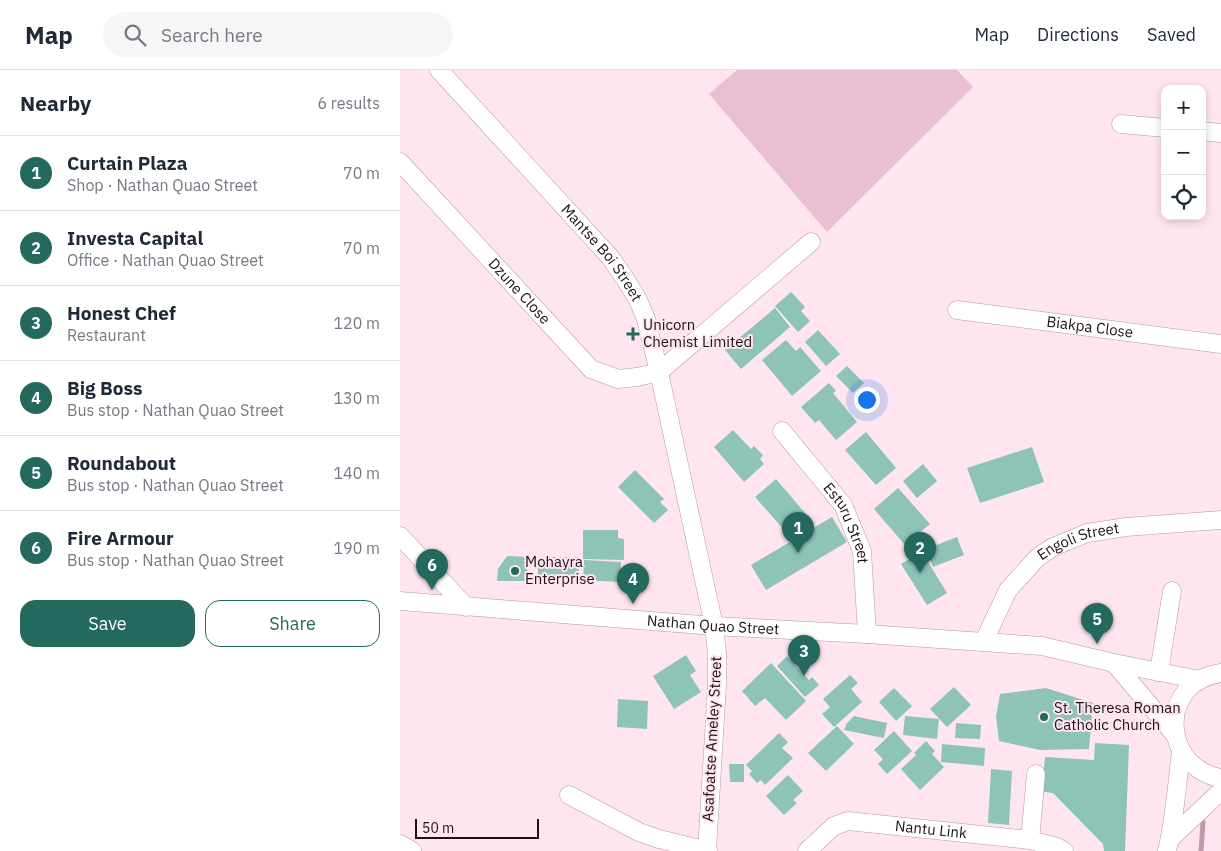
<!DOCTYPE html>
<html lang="en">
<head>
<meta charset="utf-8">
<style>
  :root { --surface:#fff; --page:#f6f6f7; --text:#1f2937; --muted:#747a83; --line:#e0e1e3; --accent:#23695d }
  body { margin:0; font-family:"IBM Plex Sans",sans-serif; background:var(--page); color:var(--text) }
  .controls { position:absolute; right:15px; top:15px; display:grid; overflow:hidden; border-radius:10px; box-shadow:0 2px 8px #0003 }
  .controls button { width:45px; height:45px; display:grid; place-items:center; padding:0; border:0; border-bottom:1px solid var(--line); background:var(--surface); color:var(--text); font:25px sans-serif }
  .scale { position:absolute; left:15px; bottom:12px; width:124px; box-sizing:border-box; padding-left:5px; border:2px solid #1c1116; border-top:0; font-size:14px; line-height:18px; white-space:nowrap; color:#1c1116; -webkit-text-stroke:4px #ffe5ef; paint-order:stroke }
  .you { position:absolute; left:466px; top:329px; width:18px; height:18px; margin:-12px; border:4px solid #fff; border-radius:50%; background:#1a73e8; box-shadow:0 0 0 8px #1a73e833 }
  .badge { display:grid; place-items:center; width:32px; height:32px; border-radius:50%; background:var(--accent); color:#fff; font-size:16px; font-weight:700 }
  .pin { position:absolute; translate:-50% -41px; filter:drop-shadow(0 1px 2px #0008) }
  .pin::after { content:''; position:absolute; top:26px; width:18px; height:15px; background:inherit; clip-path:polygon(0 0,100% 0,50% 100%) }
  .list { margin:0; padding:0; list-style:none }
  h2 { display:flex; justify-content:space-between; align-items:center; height:65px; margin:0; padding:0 20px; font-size:21px }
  h2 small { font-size:16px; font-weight:400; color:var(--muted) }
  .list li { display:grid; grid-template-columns:32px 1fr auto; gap:15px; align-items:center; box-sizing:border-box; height:75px; padding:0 20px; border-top:1px solid var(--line) }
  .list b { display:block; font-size:19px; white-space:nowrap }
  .list p { margin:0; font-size:16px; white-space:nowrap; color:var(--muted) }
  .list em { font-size:16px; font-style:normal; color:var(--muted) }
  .actions { display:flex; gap:10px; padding:15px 20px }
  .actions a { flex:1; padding:11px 0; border:1px solid var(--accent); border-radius:15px; text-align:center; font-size:18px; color:var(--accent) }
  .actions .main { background:var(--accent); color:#fff }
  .icon { flex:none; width:28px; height:28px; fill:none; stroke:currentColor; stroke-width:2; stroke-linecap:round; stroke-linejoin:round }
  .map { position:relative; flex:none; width:821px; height:781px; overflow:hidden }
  header { display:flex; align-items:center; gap:30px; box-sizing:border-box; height:70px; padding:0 25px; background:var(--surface); border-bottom:1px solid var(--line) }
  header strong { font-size:24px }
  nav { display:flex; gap:28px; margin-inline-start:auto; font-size:18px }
  .search { width:350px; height:45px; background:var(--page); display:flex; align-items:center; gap:12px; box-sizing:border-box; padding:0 18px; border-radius:28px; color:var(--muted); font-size:19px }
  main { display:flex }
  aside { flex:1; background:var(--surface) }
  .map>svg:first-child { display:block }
  .green { fill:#e9c0d1 }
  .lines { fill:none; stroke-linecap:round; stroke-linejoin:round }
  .stream { stroke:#c498ab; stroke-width:5 }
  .building { fill:#8ec3b7 }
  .minor-casing { stroke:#b597a4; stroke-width:19 }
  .minor { stroke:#fff; stroke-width:18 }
  .poi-dot { fill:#23695d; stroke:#ffe5ef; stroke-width:2 }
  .labels { text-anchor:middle; stroke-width:4; stroke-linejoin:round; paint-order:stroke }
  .street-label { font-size:15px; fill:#1c1116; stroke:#ffe5ef }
  .poi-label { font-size:15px; fill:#1c1116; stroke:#ffe5ef; text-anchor:start }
</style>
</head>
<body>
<header>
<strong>Map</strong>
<div class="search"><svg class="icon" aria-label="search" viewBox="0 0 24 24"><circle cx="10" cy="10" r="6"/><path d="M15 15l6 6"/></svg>Search here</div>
<nav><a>Map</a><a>Directions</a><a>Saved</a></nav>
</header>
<main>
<aside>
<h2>Nearby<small>6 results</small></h2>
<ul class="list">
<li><span class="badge">1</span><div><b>Curtain Plaza</b><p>Shop · Nathan Quao Street</p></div><em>70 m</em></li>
<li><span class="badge">2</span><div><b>Investa Capital</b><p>Office · Nathan Quao Street</p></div><em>70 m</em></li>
<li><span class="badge">3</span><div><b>Honest Chef</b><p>Restaurant</p></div><em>120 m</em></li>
<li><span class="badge">4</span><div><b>Big Boss</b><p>Bus stop · Nathan Quao Street</p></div><em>130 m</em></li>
<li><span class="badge">5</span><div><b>Roundabout</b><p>Bus stop · Nathan Quao Street</p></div><em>140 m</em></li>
<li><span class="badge">6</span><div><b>Fire Armour</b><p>Bus stop · Nathan Quao Street</p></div><em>190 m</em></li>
</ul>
<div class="actions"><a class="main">Save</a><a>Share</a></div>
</aside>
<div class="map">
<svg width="821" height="781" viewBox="0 0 821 781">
  <rect width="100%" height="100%" fill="#ffe5ef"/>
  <!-- green -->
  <path class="green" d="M337,0H557L573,17L427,162L309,24Z"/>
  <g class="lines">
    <!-- stream -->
    <path class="stream" d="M801,781L803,752"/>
  </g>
  <!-- building -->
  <g class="building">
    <path d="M391,222L405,237L401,241L410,251L398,262L375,236Z"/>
    <path d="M375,238L390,257L341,299L325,280Z"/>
    <path d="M418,260L440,284L426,296L405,272Z"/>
    <path d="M386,270L396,281L400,277L421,301L392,326L362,290Z"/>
    <path d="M447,296L464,313L453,323L436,306Z"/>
    <path d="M429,313L436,321L433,323L457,352L436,370L419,350L415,353L401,337Z"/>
    <path d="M333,360L351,379L354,376L363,385L360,389L364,394L344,412L314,377Z"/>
    <path d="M466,362L496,398L476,415L445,380Z"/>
    <path d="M632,377L644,412L580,433L567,398Z"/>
    <path d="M523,394L537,411L517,428L503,411Z"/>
    <path d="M235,400L264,429L260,432L268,440L254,453L218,417Z"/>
    <path d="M376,409L406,444L386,462L355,427Z"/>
    <path d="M498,418L530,454L505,475L474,439Z"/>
    <path d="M432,447L447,472L366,520L351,495Z"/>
    <path d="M183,460H218V468L224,469V490L183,489Z"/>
    <path d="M557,467L564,485L533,497L526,479Z"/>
    <path d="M522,482L547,523L527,535L501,494Z"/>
    <path d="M107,486L127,487V511H97L98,499Z"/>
    <path d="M147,487H179V507H138V497Z"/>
    <path d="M184,490L221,492L220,512L183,510Z"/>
    <path d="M286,585L296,601L290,605L301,622L274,639L253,606Z"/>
    <path d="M387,586L409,610L412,607L419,615L405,627L377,596Z"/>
    <path d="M371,593L406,631L386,650L365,628L355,636L342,621Z"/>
    <path d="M450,605L458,613L451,619L462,632L434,657L422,644L430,637L423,629Z"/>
    <path d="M554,617L571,635L547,657L530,639Z"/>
    <path d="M494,618L512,636L496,651L479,632Z"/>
    <path d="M646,618L693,633L689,679L640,680L599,671L596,647L600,624Z"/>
    <path d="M218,629L248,631L247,659L217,657Z"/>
    <path d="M454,646L487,653L484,668L444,660L447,653Z"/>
    <path d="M505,646L539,649L537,669L503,665Z"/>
    <path d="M556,653L581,655L580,669L555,668Z"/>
    <path d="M437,656L454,674L426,701L408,683Z"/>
    <path d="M494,661L512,681L487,704L478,694L483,689L474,680Z"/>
    <path d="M379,663L388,672L382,678L393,688L365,715L361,710L357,713L349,704L352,701L346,695Z"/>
    <path d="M526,671L535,681L532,684L544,697L520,720L501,699L516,685L514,683Z"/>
    <path d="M695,673L729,675L725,781H704L703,774L653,723L636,721L638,698H644L645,687L694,690Z"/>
    <path d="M542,674L585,678L584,696L541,692Z"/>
    <path d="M329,694H344V712H330Z"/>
    <path d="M591,699L612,701L609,755L588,753Z"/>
    <path d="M388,705L403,721L393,730L397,733L384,745L366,726Z"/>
  </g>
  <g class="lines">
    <!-- minor casing -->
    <g class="minor-casing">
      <g id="minor">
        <path id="s1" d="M39,0L210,187L226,210L238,230L246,249L259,302L314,556L317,583V615L307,781"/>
        <path d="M721,54L765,58"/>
        <path d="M802,61L821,63"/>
        <path id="s2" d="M0,92L191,299L218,309L237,307L259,302L411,172"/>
        <path id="s3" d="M557,240L821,274"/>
        <path id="s4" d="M382,361L443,435L462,481L467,564"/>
        <path d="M0,466L66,537"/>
        <path id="s5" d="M0,531L314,556L467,564L642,576L714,593L800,610"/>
        <path id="s6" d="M584,571L608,520L638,487L653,477L687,463L726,457L821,450"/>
        <path d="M714,593L775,665"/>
        <path d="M759,602L772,521"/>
        <path d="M821,603C808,605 796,610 787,620C767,643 772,680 797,698C804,703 812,707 821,708"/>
        <path d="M169,725L239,762L259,769L308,781"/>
        <path d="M770,769L821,721"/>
        <path d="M630,770L636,704"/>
        <path d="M0,774L12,781"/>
        <path id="s7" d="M407,781L434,756L448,751L630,770L657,777L664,781"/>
        <path d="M767,781C775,748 777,714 781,681"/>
      </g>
    </g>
    <!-- minor -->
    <use href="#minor" class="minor"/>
  </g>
  <!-- markers -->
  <g class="poi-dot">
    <path d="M230.5 256.5h5v5h5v5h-5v5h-5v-5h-5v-5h5z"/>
    <circle cx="115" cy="501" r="5"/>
    <circle cx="644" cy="647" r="5"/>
  </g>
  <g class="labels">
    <!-- street labels -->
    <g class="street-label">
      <text dy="5" stroke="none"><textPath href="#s1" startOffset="245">Mantse Boi Street</textPath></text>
      <text dy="5" stroke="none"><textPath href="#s2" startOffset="176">Dzune Close</textPath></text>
      <text dy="5" stroke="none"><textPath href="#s3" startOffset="134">Biakpa Close</textPath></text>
      <text dy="5" stroke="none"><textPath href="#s4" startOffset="114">Esturu Street</textPath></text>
      <text dy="5" stroke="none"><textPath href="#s6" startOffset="145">Engoli Street</textPath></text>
      <text dy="5" stroke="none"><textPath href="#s5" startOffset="314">Nathan Quao Street</textPath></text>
      <text transform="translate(312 669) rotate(-87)" y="5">Asafoatse Ameley Street</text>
      <text dy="5" stroke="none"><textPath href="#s7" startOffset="135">Nantu Link</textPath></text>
    </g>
    <!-- poi labels -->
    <g class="poi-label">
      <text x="243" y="260">Unicorn<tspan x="243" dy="17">Chemist Limited</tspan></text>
      <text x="125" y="497">Mohayra<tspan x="125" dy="17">Enterprise</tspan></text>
      <text x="654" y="643">St. Theresa Roman<tspan x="654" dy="17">Catholic Church</tspan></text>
    </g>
  </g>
</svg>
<div class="controls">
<button>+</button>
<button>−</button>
<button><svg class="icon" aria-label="locate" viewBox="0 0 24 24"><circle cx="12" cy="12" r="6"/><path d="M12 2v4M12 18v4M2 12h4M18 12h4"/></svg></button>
</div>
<div class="scale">50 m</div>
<div class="you"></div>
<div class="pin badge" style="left:398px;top:483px">1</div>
<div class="pin badge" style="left:520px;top:503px">2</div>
<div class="pin badge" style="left:404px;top:606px">3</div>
<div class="pin badge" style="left:233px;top:534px">4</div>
<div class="pin badge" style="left:697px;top:574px">5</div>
<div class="pin badge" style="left:32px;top:520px">6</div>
</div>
</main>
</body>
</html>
